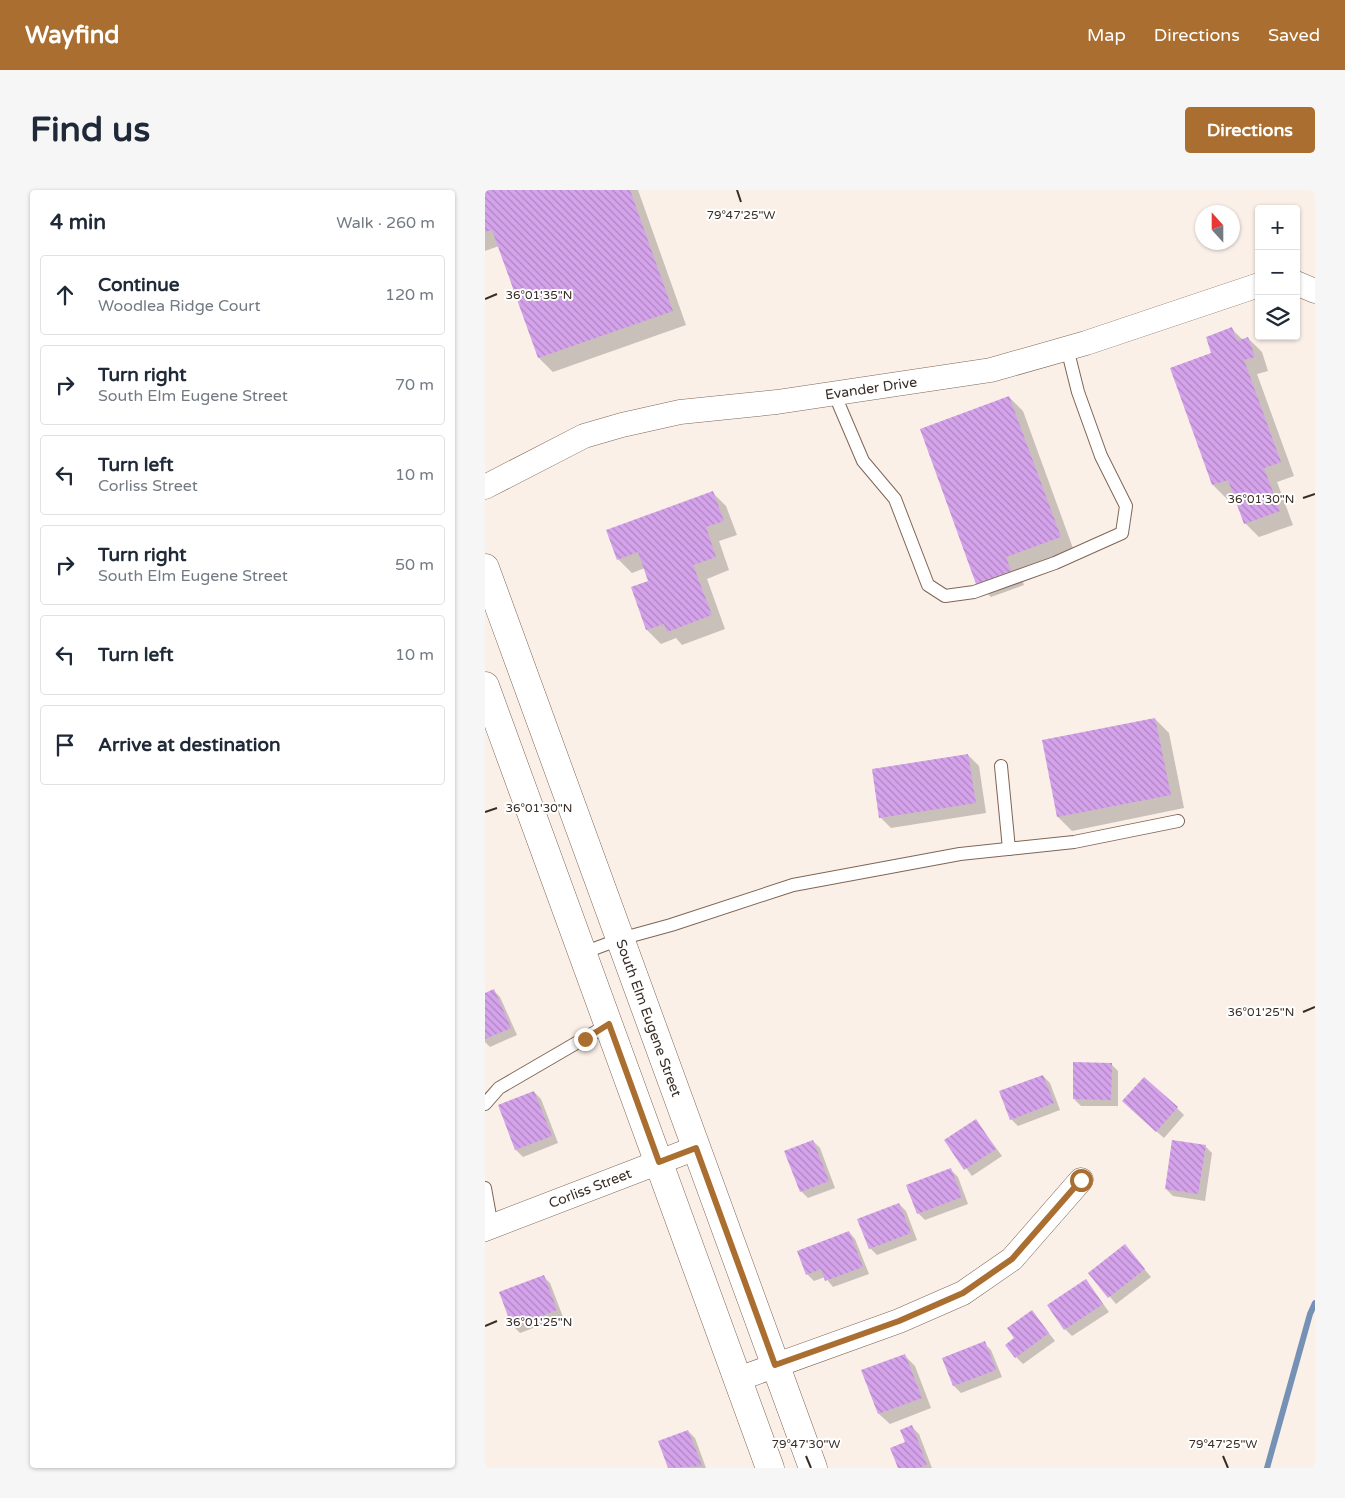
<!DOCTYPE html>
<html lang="en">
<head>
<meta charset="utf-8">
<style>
  :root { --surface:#fff; --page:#f6f6f7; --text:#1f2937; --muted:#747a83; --line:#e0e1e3; --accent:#aa6f30 }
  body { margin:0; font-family:"Varela Round",sans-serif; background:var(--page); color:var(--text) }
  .controls { position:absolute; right:15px; top:15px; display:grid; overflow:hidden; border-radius:5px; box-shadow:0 1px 4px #0004 }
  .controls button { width:45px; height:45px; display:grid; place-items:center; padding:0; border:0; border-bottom:1px solid var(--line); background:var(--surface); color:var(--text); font:25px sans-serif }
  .compass { position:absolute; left:710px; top:15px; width:45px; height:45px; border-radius:50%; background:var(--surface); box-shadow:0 1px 4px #0004; rotate:339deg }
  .stop { position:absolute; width:15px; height:15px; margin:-11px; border:4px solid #aa6f30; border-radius:50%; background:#fff }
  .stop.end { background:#aa6f30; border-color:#fff; box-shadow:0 1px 5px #0008 }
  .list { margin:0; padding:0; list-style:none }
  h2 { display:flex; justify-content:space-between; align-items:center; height:65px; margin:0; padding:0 20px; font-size:21px }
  h2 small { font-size:16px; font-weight:400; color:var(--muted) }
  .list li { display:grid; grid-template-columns:32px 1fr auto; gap:15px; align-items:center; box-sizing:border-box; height:80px; margin:0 10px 10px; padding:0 10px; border:1px solid var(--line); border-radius:5px }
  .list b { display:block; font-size:19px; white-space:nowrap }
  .list p { margin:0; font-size:16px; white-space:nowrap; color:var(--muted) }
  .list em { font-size:16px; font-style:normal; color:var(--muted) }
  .icon { flex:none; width:28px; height:28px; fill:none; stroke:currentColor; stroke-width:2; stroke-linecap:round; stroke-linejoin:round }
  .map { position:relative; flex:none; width:830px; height:1278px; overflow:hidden; border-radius:5px }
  header { display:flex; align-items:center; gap:30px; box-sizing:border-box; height:70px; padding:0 25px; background:var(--accent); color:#fff }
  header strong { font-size:24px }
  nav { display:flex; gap:28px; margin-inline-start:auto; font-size:18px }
  .intro { display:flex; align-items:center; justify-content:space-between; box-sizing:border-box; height:120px; padding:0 30px }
  h1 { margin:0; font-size:35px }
  .button { padding:12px 22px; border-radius:5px; background:var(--accent); color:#fff; font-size:18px; font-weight:700 }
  main { display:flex; gap:30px; padding:0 30px }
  aside { flex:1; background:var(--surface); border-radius:5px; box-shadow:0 1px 4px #0004 }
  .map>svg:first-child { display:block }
  .shadow { fill:#0003 }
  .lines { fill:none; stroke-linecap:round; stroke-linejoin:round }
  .stream { stroke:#7691b6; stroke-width:6 }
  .building { fill:url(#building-back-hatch) }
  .lane-casing { stroke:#7f6656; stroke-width:14 }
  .street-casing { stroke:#7f6656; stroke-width:25 }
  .primary-casing { stroke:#7f6656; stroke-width:29 }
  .lane { stroke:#fff; stroke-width:12 }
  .street { stroke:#fff; stroke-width:24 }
  .primary { stroke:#fff; stroke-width:28 }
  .route { stroke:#aa6f30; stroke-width:6 }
  .ticks { fill:none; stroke:#382d26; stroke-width:2 }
  .labels { text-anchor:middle; stroke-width:4; stroke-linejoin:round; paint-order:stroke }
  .street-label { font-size:14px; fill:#382d26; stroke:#fff }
  .ticks-label { font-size:12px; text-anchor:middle; fill:#382d26; stroke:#fff; stroke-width:4; stroke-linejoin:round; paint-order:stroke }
</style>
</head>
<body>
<header>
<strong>Wayfind</strong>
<nav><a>Map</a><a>Directions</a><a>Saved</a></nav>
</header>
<div class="intro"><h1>Find us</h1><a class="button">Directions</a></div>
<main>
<aside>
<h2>4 min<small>Walk · 260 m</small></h2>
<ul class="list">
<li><svg class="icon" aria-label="ahead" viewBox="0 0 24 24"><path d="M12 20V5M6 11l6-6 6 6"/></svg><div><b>Continue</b><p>Woodlea Ridge Court</p></div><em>120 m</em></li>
<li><svg class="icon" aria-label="right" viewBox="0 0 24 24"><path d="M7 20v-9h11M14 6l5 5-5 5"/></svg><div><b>Turn right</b><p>South Elm Eugene Street</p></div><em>70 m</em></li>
<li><svg class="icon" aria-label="left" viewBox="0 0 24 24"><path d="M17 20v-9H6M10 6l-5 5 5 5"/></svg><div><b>Turn left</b><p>Corliss Street</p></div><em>10 m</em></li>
<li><svg class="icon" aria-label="right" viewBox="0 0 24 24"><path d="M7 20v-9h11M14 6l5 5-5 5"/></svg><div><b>Turn right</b><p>South Elm Eugene Street</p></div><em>50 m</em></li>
<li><svg class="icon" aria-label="left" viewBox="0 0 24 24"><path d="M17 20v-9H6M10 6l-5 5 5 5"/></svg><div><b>Turn left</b></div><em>10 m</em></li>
<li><svg class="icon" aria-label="arrive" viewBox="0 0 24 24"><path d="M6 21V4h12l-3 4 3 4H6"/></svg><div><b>Arrive at destination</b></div></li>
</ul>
</aside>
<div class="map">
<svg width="830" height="1278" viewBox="0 0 830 1278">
  <defs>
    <pattern id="building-back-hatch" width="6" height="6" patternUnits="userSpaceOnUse" patternTransform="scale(1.25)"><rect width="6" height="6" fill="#d5a3ec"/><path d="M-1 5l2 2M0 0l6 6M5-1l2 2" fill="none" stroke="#ae85bf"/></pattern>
  </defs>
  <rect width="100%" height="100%" fill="#fbf0e8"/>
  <!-- shadow -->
  <g class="shadow">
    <path d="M0,0H153L201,135L68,182L54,168L14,56L0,61Z"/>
    <path d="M747,139L758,150L763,148L777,162L783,181L772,184L809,286L792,292L808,335L774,347L760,333L750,306L742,309L728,295V164Z"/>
    <path d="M524,207L538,221L589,361L534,381L539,395L506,407L492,393Z"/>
    <path d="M227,302L241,316L252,345L234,351L244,380L222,389L240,439L197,455L191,448L176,454L162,440L147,398L165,391L160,378L147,383L133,369Z"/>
    <path d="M670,529L684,543L699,618L587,641L573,627L558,551Z"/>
    <path d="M483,565L494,576L501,623L406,638L395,627Z"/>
    <path d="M8,800L15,807L32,845L5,857L0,852V804Z"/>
    <path d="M626,874L633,881V916H596L589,909Z"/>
    <path d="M558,886L565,893L575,920L533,936L526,929Z"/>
    <path d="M49,902L56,909L73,953L38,967L31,960L14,916Z"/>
    <path d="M645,918H692L699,925L679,948Z"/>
    <path d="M491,931L517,966L487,986L461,951Z"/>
    <path d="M328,951L335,958L350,998L323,1008L316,1001Z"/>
    <path d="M720,956L727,963L720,1011L688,1006L681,999Z"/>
    <path d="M466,980L473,987L483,1014L440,1030L433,1023Z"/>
    <path d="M414,1014L421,1021L432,1050L392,1065L385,1058Z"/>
    <path d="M364,1042L370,1049L384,1084L348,1097L340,1087L329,1091L322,1084Z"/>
    <path d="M640,1056L666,1087L631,1114L605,1083Z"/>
    <path d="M58,1086L65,1093L78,1127L35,1143L28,1136Z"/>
    <path d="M601,1090L624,1122L587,1146L580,1139Z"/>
    <path d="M547,1121L570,1151L538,1174L531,1167V1149Z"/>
    <path d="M499,1153L506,1160L517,1187L476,1203L469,1196L458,1169Z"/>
    <path d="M419,1165L430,1176L446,1218L405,1234L394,1224L378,1181Z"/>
    <path d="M427,1237L434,1244L447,1278H414L407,1258L422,1252Z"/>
    <path d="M203,1241L210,1248L221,1278H185L175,1252Z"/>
  </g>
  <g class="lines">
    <!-- stream -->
    <path class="stream" d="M782,1278L825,1124L830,1113"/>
  </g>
  <!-- building -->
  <g class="building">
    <path d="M0,0H145L188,121L53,168L7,40L0,42Z"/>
    <path d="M747,137L752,151L763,147L770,167L759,170L796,272L779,278L795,321L759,334L743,290L727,295L685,178L726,163L721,147Z"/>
    <path d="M524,206L576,347L521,367L526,381L491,394L435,239Z"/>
    <path d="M228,301L239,331L221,337L231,367L208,375L227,425L182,442L179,434L161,440L146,397L163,391L153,362L132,370L121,340Z"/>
    <path d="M670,528L686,605L572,627L557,550Z"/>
    <path d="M483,564L491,613L394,628L387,579Z"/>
    <path d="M9,799L26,838L0,849V803Z"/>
    <path d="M588,872L627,873L626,910L588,909Z"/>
    <path d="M558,885L569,913L525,930L514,901Z"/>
    <path d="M659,887L693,917L671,942L637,911Z"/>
    <path d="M49,901L67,946L30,960L13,915Z"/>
    <path d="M491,929L511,959L479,980L459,950Z"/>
    <path d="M328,950L344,991L315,1002L299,961Z"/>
    <path d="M687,950L721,955L713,1004L680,999Z"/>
    <path d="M466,978L477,1007L432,1024L421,995Z"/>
    <path d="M414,1013L426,1043L384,1059L372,1029Z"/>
    <path d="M364,1041L378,1077L340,1091L336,1079L321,1085L312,1061Z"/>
    <path d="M640,1054L660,1079L623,1108L603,1083Z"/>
    <path d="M59,1085L72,1120L27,1137L14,1102Z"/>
    <path d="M601,1089L618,1114L579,1140L562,1115Z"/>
    <path d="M547,1120L564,1143L530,1168L520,1155L529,1148L522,1138Z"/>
    <path d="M500,1151L511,1180L468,1196L457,1168Z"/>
    <path d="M420,1164L437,1208L393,1224L376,1180Z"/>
    <path d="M427,1235L442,1275L433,1278H413L405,1258L420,1252L415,1240Z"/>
    <path d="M203,1240L217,1276L183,1278L173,1251Z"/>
  </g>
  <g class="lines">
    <!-- lane casing -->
    <g class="lane-casing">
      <g id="lane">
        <path d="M349,203L378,271L410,309L443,395L460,406L489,402L570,373L637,343L641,316L616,266L593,202L582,158"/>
        <path d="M516,576L524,659"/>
        <path d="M98,763L135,749L186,735L308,695L475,664L589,652L693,631"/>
        <path d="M0,914L14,898L124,834"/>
        <path d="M0,998L7,1037"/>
      </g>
    </g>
    <!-- street casing -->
    <g class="street-casing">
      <g id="street">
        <path d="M811,93L830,101"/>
        <path d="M0,297L99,246L137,235L195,222L292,212L506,180L601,153L774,95"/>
        <path d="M0,1039L211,958"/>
        <path d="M253,1189L414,1131L478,1103L527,1069L596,990"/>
      </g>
    </g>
    <!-- primary casing -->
    <g class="primary-casing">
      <g id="primary">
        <path d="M0,378L328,1278"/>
        <path d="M0,496L285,1278"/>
      </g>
    </g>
    <!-- lane -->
    <use href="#lane" class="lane"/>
    <!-- street -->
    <use href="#street" class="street"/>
    <!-- primary -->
    <use href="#primary" class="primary"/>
  </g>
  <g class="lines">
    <!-- route -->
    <path class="route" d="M100,849L124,834L174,972L211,958L290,1175L414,1131L478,1103L527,1069L596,990"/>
  </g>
  <!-- ticks -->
  <path class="ticks" d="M252,0L256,12M0,109L12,104M818,308L830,304M0,622L12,618M818,822L830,817M0,1136L12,1131M321,1266L326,1278M738,1266L743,1278"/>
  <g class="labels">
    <!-- street labels -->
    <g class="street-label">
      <text transform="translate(386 198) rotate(-8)" y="5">Evander Drive</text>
      <text transform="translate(164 828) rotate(70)" y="5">South Elm Eugene Street</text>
      <text transform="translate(105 998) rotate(-21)" y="5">Corliss Street</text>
    </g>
  </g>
  <g class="ticks-label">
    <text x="256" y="29">79°47'25"W</text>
    <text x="54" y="109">36°01'35"N</text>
    <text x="776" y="313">36°01'30"N</text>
    <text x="54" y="622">36°01'30"N</text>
    <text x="776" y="826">36°01'25"N</text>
    <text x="54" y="1136">36°01'25"N</text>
    <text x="321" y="1258">79°47'30"W</text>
    <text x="738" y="1258">79°47'25"W</text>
  </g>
</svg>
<div class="controls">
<button>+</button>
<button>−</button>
<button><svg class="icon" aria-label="layers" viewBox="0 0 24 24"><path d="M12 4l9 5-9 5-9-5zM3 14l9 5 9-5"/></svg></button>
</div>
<svg class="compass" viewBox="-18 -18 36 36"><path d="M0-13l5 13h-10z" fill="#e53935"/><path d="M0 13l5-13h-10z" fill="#747a83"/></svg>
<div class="stop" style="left:596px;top:990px"></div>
<div class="stop end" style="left:100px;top:849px"></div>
</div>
</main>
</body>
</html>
